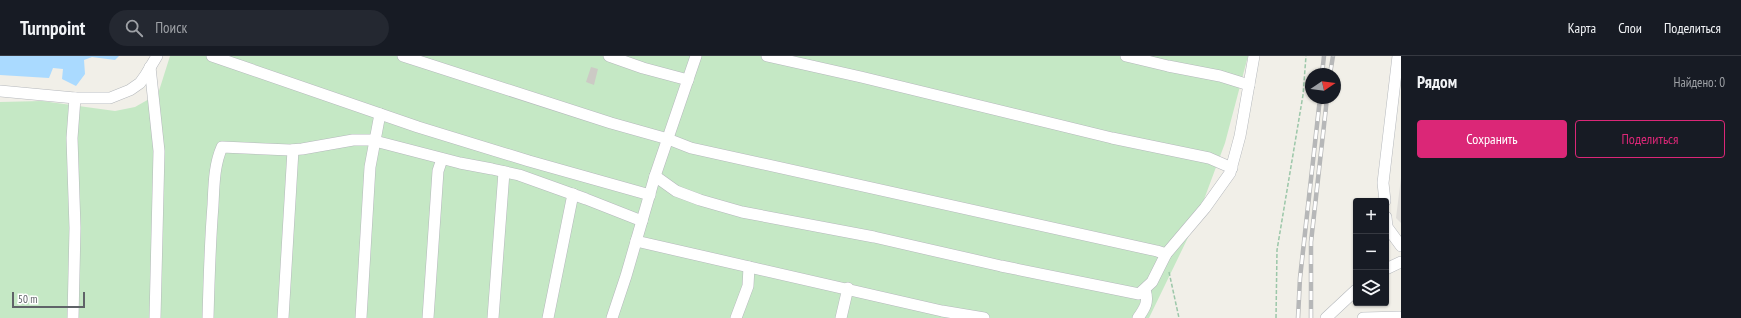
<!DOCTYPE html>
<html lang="ru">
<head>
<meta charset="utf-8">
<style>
  :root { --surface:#171b24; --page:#242831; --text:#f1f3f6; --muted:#9ea1a6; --line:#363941; --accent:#db2777 }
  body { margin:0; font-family:"PT Sans Narrow",sans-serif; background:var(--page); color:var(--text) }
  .controls { position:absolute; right:12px; bottom:12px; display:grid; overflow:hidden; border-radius:4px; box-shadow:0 1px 3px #0004 }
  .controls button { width:36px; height:36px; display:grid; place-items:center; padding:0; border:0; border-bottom:1px solid var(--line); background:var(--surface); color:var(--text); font:20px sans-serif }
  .compass { position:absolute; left:1305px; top:12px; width:36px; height:36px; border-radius:50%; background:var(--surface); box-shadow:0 1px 3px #0004; rotate:77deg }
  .scale { position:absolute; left:12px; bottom:10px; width:73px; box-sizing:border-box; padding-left:4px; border:2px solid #5f6368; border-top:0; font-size:11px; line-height:14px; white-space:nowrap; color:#5f6368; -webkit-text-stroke:3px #fff; paint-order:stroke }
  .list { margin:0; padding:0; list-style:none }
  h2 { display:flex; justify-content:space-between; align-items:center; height:52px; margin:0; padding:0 16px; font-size:17px }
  h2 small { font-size:13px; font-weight:400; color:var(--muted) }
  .actions { display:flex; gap:8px; padding:12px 16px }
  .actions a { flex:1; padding:9px 0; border:1px solid var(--accent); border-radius:4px; text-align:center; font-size:14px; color:var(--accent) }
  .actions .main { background:var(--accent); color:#fff }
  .icon { flex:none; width:22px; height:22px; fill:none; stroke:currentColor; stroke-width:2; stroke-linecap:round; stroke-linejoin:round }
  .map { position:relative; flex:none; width:1401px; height:262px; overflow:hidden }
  header { display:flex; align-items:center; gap:24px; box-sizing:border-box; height:56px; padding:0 20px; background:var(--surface); border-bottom:1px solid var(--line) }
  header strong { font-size:19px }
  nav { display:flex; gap:22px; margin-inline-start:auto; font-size:14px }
  .search { width:280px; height:36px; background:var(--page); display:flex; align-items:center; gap:10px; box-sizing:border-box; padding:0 14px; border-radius:22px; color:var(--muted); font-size:15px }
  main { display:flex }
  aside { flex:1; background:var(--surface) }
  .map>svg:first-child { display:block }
  .industrial { fill:#e0deda }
  .green { fill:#c5e8c5 }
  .water { fill:#aadaff }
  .building { fill:#cccac5 }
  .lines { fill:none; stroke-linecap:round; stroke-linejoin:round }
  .minor-casing { stroke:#b5b8bc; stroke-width:12 }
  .path { stroke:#9cc7a9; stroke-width:1.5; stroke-dasharray:4 2; stroke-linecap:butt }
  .minor { stroke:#fff; stroke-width:11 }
  .rail-casing { stroke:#b6b7b8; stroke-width:4.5 }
  .rail { stroke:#fff; stroke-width:3; stroke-dasharray:9; stroke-linecap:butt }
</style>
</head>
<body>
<header>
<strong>Turnpoint</strong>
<div class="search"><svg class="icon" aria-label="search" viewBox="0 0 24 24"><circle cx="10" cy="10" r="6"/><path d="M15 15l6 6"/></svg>Поиск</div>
<nav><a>Карта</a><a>Слои</a><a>Поделиться</a></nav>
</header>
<main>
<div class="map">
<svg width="1401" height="262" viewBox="0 0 1401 262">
  <rect width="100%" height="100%" fill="#f1efe8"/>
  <!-- industrial -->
  <path class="industrial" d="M1401,122V167L1396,162Z"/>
  <!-- green -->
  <path class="green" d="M170,0H1248L1225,87L1196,165L1149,262H0V46L42,45L115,55L135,51L158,38Z"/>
  <!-- water -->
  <path class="water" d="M0,0H119L115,4L92,1L84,4L85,18L76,30L62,23L63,13L53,12L49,22L0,19Z"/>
  <!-- building -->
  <path class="building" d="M591,11L598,13L594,29L586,26Z"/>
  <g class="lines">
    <!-- minor casing -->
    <g class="minor-casing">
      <g id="minor">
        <path d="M212,0L418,71L529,105L650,139"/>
        <path d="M403,0L611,67L668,83L691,92L1157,195L1166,198"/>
        <path d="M609,0L643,12L688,24"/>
        <path d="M767,0L861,21L1112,82L1209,102L1232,112"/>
        <path d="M1126,0L1168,10L1220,20L1249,29"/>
        <path d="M150,11L159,95L155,262"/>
        <path d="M0,35L75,42H110L130,34L140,27L145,20L157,0"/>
        <path d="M655,120L676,135L700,144L742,156L874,181L1001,210L1139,238L1152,226L1166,198L1205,152L1230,117L1240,80L1254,0"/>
        <path d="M1385,145L1383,127L1398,0"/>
        <path d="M1386,161L1387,171L1401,190"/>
        <path d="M636,185L942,255L984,262"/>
        <path d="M1386,213L1401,206"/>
        <path d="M73,262L75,172L72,82L75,42"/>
        <path d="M208,262C209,224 210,186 213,149C214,129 214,109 222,91L290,94L302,93L353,84H371L460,107L492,113L519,119L586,143L642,165"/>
        <path d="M283,262L293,94"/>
        <path d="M361,262L370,111L380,58"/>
        <path d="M428,262L438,115L442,103"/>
        <path d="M493,262L504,116"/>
        <path d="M548,262L573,138"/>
        <path d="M612,262L626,220L655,120L696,0"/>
        <path d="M736,262L748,230L749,211"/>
        <path d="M841,262L848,232"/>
        <path d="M1138,262C1145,252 1149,246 1145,234"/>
        <path d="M1326,262L1356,234"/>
        <path d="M1363,262L1401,261"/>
      </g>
    </g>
    <!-- path -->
    <g class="path">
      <path d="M1169,216L1179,262"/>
      <path d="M1276,262L1277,194L1303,39L1306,0"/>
    </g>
    <!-- minor -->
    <use href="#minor" class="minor"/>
    <!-- rail casing -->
    <g class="rail-casing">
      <g id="rail">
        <path d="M1322,18L1324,0"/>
        <path d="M1330,18L1333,0"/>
        <path d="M1298,262L1300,222L1320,42"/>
        <path d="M1311,262V186L1327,42"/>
      </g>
    </g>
    <!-- rail -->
    <use href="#rail" class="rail"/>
  </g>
</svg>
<div class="controls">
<button>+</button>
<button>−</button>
<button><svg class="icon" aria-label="layers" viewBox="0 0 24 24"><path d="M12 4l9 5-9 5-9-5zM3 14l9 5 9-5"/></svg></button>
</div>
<svg class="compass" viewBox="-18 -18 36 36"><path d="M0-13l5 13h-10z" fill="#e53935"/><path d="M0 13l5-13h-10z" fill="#9ea1a6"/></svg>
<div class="scale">50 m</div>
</div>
<aside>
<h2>Рядом<small>Найдено: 0</small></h2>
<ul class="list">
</ul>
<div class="actions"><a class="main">Сохранить</a><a>Поделиться</a></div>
</aside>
</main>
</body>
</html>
